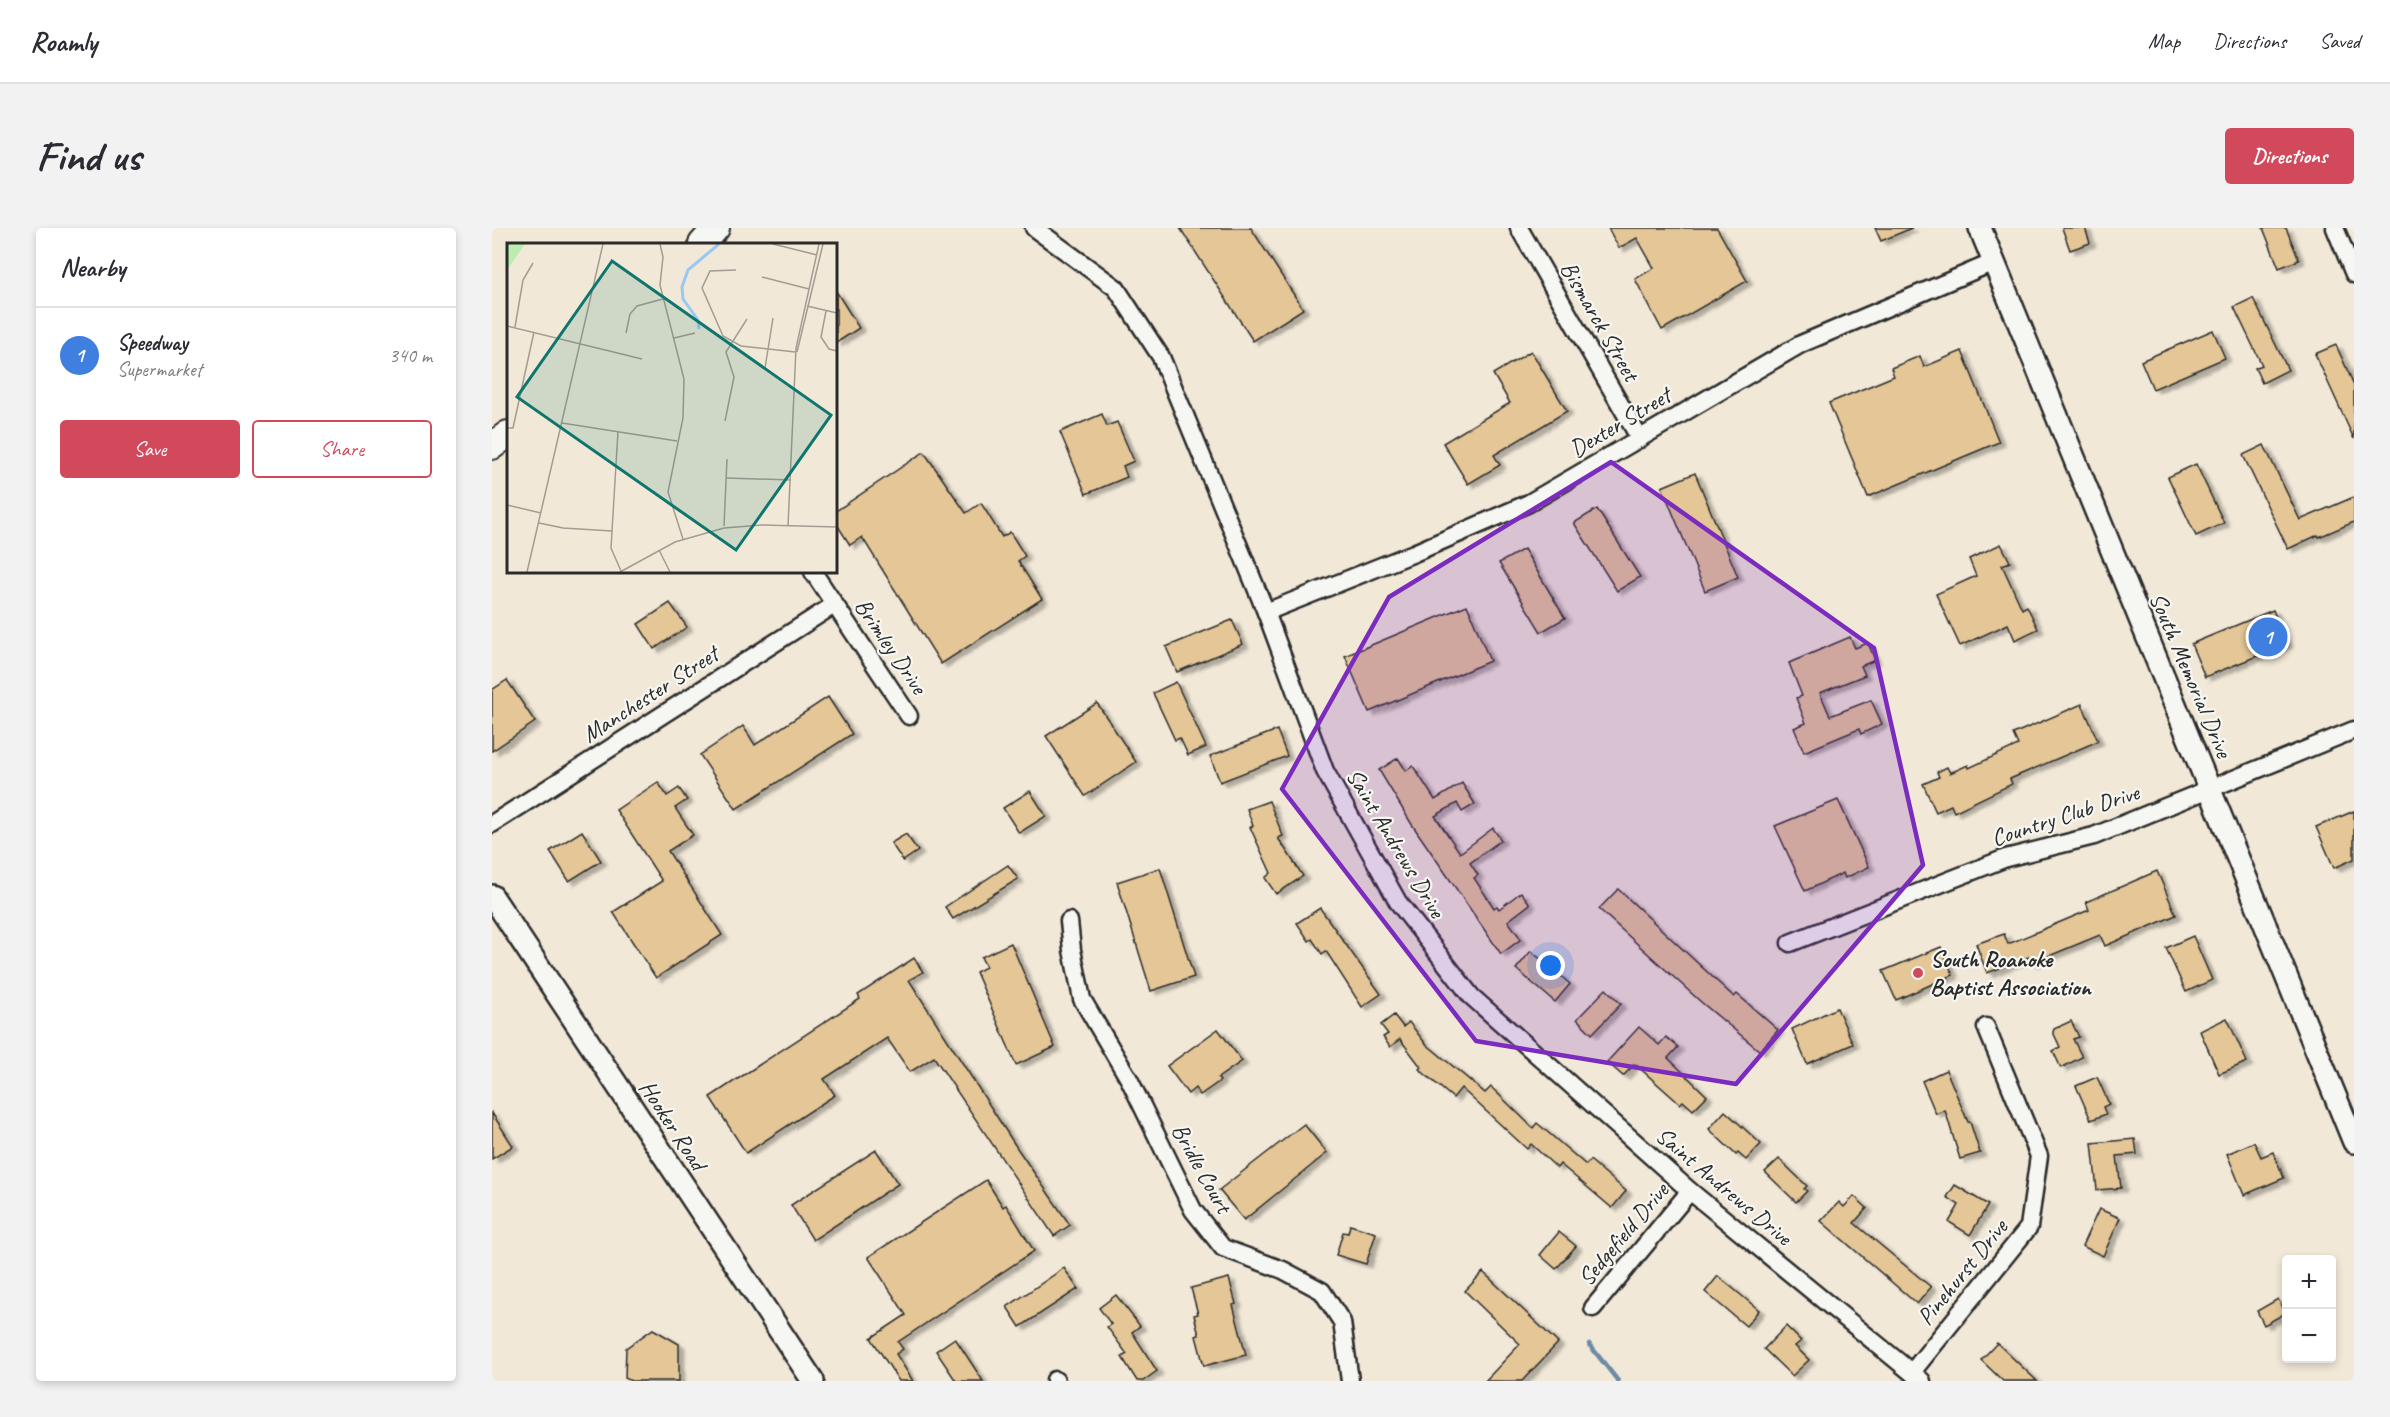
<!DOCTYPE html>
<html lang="en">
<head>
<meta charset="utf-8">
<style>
  :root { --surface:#fff; --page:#f2f2f3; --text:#2b2b33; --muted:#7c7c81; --line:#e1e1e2; --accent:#d1495b }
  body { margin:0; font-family:Caveat,sans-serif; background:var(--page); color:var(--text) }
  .controls { position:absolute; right:18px; bottom:18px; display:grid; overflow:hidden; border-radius:6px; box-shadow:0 3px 9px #0003 }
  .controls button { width:54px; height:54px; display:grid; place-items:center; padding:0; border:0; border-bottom:2px solid var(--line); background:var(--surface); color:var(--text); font:30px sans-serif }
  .you { position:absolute; left:1059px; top:738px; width:21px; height:21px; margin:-15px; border:4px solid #fff; border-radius:50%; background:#1a73e8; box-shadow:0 0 0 9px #1a73e833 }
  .badge { display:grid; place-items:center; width:39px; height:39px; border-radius:50%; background:var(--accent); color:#fff; font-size:20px; font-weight:700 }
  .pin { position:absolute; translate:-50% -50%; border:3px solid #fff; box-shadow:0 2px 6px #0006 }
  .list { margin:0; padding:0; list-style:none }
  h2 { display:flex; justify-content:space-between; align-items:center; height:78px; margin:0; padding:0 24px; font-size:26px }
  h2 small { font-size:20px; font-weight:400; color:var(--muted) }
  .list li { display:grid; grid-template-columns:39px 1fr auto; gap:18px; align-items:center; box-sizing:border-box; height:96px; padding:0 24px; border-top:2px solid var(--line) }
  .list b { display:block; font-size:22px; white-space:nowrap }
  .list p { margin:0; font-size:20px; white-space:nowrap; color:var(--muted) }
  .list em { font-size:20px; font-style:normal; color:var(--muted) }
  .actions { display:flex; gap:12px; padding:18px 24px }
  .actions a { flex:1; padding:14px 0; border:2px solid var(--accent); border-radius:6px; text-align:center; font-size:21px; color:var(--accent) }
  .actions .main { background:var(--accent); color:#fff }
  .map { position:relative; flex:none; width:1862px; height:1153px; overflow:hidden; border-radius:6px }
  header { display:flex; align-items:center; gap:36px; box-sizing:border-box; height:84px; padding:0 30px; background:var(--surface); border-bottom:2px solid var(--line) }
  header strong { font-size:28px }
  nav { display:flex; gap:33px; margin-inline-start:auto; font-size:21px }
  .intro { display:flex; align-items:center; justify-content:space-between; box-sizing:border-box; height:144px; padding:0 36px }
  h1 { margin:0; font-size:42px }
  .button { padding:15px 27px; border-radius:6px; background:var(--accent); color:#fff; font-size:21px; font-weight:700 }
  main { display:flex; gap:36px; padding:0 36px }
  aside { flex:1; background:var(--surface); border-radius:6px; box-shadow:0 3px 9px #0003 }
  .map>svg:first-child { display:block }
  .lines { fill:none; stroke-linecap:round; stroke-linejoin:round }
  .stream { stroke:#6c8aa4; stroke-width:4.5 }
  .building { fill:#e4c697; stroke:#2b2b2b; stroke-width:1.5; filter:url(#shadow) }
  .minor-casing { stroke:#2b2b2b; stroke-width:21 }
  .major-casing { stroke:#2b2b2b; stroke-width:26 }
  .highway-casing { stroke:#2b2b2b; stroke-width:30 }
  .minor { stroke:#f6f6f2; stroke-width:16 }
  .major { stroke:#f6f6f2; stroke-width:21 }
  .highway { stroke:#f6f6f2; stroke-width:26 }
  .marked { fill:#7b2cbf; fill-opacity:0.2; stroke:#7b2cbf; stroke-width:4.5; stroke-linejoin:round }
  .poi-dot { fill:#d1495b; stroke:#f6f6f2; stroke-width:2 }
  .labels { text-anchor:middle; stroke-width:4.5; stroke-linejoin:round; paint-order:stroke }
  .street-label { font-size:24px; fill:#2b2b2b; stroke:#f6f6f2 }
  .poi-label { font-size:24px; font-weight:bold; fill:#2b2b2b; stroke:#f6f6f2; text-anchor:start }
  .inset-river { fill:none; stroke:#97c9f4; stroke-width:3 }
  .inset-road { fill:none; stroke:#a29c92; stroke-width:1.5 }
  .view { fill:#0f766e; fill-opacity:0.15; stroke:#0f766e; stroke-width:3 }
  .inset-edge { fill:none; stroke:#2b2b2b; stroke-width:3 }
</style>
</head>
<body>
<header>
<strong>Roamly</strong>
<nav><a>Map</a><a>Directions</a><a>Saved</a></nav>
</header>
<div class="intro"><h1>Find us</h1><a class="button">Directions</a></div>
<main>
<aside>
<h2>Nearby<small></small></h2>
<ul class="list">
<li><span class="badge" style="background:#3f7fe0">1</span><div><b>Speedway</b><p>Supermarket</p></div><em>340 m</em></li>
</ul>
<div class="actions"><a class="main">Save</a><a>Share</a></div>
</aside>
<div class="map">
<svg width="1862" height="1153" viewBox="0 0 1862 1153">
  <defs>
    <filter id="shadow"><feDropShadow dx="5.5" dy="3.5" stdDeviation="1.5" flood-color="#0004"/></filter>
  </defs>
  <rect width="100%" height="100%" fill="#f1e8d7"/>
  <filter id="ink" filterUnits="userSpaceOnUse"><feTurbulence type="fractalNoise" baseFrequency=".0167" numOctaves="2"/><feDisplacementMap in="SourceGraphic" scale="12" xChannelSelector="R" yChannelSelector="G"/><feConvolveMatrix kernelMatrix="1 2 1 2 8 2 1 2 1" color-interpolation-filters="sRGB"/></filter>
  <g filter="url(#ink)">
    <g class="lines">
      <!-- stream -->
      <path class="stream" d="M1097,1116L1126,1153"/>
    </g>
    <!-- building -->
    <g class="building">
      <path d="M688,0H759L811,81L761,113Z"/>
      <path d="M1116,0H1225L1255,53L1170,102L1143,51L1162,40L1145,10L1127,20Z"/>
      <path d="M1383,0H1420L1389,13Z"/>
      <path d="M1570,0H1593L1598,15L1578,22Z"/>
      <path d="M1771,0H1794L1807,32L1787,40Z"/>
      <path d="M344,63L367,100L344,115Z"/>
      <path d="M1761,70L1796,142L1770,155L1763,140L1770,137L1742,79Z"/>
      <path d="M1721,102L1733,130L1661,161L1649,133Z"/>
      <path d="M1844,117L1862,157V211L1823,126Z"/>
      <path d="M1039,123L1075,183L1002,227L1008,237L976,256L951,215L1018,175L1001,146Z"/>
      <path d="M1470,123L1507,214L1376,269L1337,175L1402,148L1399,140L1428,128L1432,139Z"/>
      <path d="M610,186L615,198L625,194L642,233L631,238L635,249L594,266L568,204Z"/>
      <path d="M1772,217L1808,292L1862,269V294L1827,309L1826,307L1796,321L1751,227Z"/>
      <path d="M432,224L474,285L489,275L510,309L518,304L533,328L526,333L550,371L449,436L370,309L358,317L344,295V283Z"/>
      <path d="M1704,236L1732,295L1704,308L1676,249Z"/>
      <path d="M1203,245L1246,349L1213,363L1170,259Z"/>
      <path d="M1105,281L1148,349L1125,363L1082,295Z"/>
      <path d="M1509,316L1518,334L1510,337L1530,381L1535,378L1546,401L1523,412L1516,396L1468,418L1444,366L1484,348L1477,331Z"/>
      <path d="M1032,321L1073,390L1049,404L1007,335Z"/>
      <path d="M178,375L195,399L162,421L146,396Z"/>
      <path d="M975,377L998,433L877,484L853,428Z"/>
      <path d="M1781,382L1795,416L1713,449L1699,416Z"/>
      <path d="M740,392L751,416L685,444L674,419Z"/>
      <path d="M1358,409L1363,420L1376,415L1383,432L1369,438L1373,447L1328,465L1338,488L1379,472L1390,496L1369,506L1367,501L1312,524L1302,500L1314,495L1304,470L1310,468L1297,435Z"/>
      <path d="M15,452L43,494L0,523V462Z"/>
      <path d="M684,454L714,519L696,527L688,510L683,512L661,465Z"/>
      <path d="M336,469L360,506L244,581L208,527L251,498L263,517Z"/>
      <path d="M605,475L644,534L593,568L554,508Z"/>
      <path d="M1590,476L1606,513L1518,551L1520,556L1462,584L1459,577L1444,584L1431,556L1447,549L1445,544L1455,539L1458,545L1476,537L1477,540L1526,517L1521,506Z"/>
      <path d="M785,502L795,528L728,554L718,528Z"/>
      <path d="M906,530L914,543L921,538L943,572L970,555L983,576L970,584L965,575L943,588L968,625L1001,600L1009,612L978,635L986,647L982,650L1002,680L1005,678L1007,681L1029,664L1038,676L1016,693L1029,711L1009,726L919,595L887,542Z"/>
      <path d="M166,554L175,568L187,560L195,572L183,580L201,607L176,623L230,707L164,750L121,684L170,653L124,582Z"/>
      <path d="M538,563L554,588L527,605L511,580Z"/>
      <path d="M1346,572L1377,639L1353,650L1351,645L1313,663L1283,598Z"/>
      <path d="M777,573L791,608L786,610L811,648L784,666L773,650L779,645L758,599L761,598L755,581Z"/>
      <path d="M1862,583V631L1842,640L1824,599Z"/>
      <path d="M90,603L109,633L77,653L58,623Z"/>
      <path d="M414,606L426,623L411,633L399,615Z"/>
      <path d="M516,637L526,651L461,691L453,679Z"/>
      <path d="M668,640L702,749L659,763L625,654Z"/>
      <path d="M1665,643L1684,687L1613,718L1608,707L1540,735L1537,729L1495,745L1484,716L1512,706L1516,716L1597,682L1594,674Z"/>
      <path d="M1126,661L1242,769L1245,766L1286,802L1268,823L1209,774L1107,681Z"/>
      <path d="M828,680L889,766L870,779L834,723L830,726L820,711L817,713L805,695Z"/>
      <path d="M1701,708L1720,752L1694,764L1674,720Z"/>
      <path d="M519,715L563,819L524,837L484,744L494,739L489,729Z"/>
      <path d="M1449,719L1461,747L1404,772L1391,743Z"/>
      <path d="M1039,723L1053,735L1058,730L1067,738L1063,743L1078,756L1063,774L1024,741Z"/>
      <path d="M422,730L431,744L417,752L525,920L578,997L562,1008L442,829L418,844L395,810L332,851L343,867L254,925L218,869L368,771L366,767Z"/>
      <path d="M1114,761L1129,776L1100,806L1085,791Z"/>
      <path d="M1345,780L1361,816L1315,836L1300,801Z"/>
      <path d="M902,787L911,799L917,794L933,815L993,865L999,859L1041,900L1045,895L1094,937L1098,932L1134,963L1120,980L1068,936L1065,940L1039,916L1035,921L969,860L961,870L927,841L929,839L908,811L898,819L891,809L896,806L889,797Z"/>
      <path d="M1735,790L1755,834L1727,846L1708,803Z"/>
      <path d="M1579,793L1587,809L1581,811L1590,829L1569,840L1561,823L1568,819L1561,804L1562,801Z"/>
      <path d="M1147,799L1167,817L1174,809L1186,819L1176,830L1215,868L1201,882L1191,873L1188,876L1143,836L1131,848L1115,834Z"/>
      <path d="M726,801L750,833L726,850L728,853L708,867L703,860L696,866L675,838Z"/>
      <path d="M1454,842L1476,894H1478L1488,925L1468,931L1453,882L1444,886L1430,853Z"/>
      <path d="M1605,849L1617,876L1611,879L1614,886L1599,892L1584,858Z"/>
      <path d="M1233,883L1269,916L1254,932L1246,925L1244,927L1217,901Z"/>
      <path d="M0,885L21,918L0,931Z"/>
      <path d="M812,896L835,925L752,992L727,962Z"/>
      <path d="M1643,911L1645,926L1625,928L1629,960L1605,962L1600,915Z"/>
      <path d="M1762,914L1769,929L1781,924L1792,950L1752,967L1735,926Z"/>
      <path d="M384,922L406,956L321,1012L299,977Z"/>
      <path d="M1287,931L1315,958L1312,961L1315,963L1304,974L1273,944Z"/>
      <path d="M494,952L511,979L514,977L542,1023L406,1114L411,1121L404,1126L421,1153H407L379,1110L414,1087L376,1029Z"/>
      <path d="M1463,957L1496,977L1478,1007L1457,994L1467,977L1455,969Z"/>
      <path d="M1362,968L1375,980L1362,995L1439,1059L1425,1076L1329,993L1347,974L1352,979Z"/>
      <path d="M1607,981L1628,990L1611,1028L1590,1018Z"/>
      <path d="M858,997L884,1005L874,1036L844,1027L851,1004L856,1005Z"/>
      <path d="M1067,1004L1084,1018L1064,1041L1048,1027Z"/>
      <path d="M572,1040L586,1061L528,1099L515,1079Z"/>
      <path d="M991,1044L1066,1115L1030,1153H993L1028,1116L973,1063Z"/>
      <path d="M1226,1048L1267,1082L1254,1098L1213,1064Z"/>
      <path d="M737,1050L744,1076L741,1077L754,1127L712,1138L704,1108L707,1107L702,1087L706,1086L699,1060Z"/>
      <path d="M624,1067L648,1098L640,1104L665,1143L651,1153H645L630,1129L635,1126L615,1099L619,1096L607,1080Z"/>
      <path d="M1786,1071L1794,1085L1772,1097L1765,1083Z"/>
      <path d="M1294,1098L1309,1113L1303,1118L1317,1132L1300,1148L1272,1121Z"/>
      <path d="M161,1101L187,1116V1153H139L133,1150L134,1120Z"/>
      <path d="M463,1110L491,1153H464L444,1123Z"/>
      <path d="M1505,1115L1545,1153H1511L1489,1132Z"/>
    </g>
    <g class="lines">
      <!-- minor casing -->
      <g class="minor-casing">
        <g id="minor">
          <path d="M542,0L624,60L669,129L774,384L833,543L906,674L979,768L1198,963L1430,1153"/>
          <path d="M1027,0L1148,211"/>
          <path d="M1843,0L1862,46"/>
          <path d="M321,344L417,488"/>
          <path d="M774,384L922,325L1037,275L1309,116L1502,34"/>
          <path d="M0,596L342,377"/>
          <path d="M577,693L580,722L590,771L637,851L701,982L731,1020L791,1042L830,1063L850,1094L858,1153"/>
          <path d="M1298,715L1514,630L1602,608L1862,502"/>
          <path d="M1101,1080L1198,963"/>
          <path d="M1420,1144L1537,999L1547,928L1494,799"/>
          <path d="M563,1152L564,1153"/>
        </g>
      </g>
      <!-- major casing -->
      <g class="major-casing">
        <g id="major">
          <path d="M1488,0L1862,914"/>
          <path d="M0,668L321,1153"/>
        </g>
      </g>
      <!-- highway casing -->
      <g class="highway-casing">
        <g id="highway">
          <path d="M210,16L224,0"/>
          <path d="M0,218L16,206"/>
        </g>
      </g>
      <!-- minor -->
      <use href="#minor" class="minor"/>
      <!-- major -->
      <use href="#major" class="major"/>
      <!-- highway -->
      <use href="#highway" class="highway"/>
    </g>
  </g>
  <!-- marked area -->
  <path class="marked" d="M1119,234L1382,420L1431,637L1244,856L984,813L790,561L897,369Z"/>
  <!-- markers -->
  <circle class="poi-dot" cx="1426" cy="745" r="6"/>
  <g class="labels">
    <!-- street labels -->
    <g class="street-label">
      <text transform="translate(1108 93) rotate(60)" y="8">Bismarck Street</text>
      <text transform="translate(1128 194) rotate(-31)" y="8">Dexter Street</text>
      <text transform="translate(399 418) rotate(56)" y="8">Brimley Drive</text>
      <text transform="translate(1699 447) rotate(67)" y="8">South Memorial Drive</text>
      <text transform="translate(158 466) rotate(-33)" y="8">Manchester Street</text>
      <text transform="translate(1573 587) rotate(-18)" y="8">Country Club Drive</text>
      <text transform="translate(904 615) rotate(59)" y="8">Saint Andrews Drive</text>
      <text transform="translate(181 897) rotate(57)" y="8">Hooker Road</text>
      <text transform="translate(710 940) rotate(61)" y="8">Bridle Court</text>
      <text transform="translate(1232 958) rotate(40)" y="8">Saint Andrews Drive</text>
      <text transform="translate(1131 1006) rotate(-50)" y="8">Sedgefield Drive</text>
      <text transform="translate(1470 1044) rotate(-51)" y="8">Pinehurst Drive</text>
    </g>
    <!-- poi labels -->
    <g class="poi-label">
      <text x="1438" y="739">South Roanoke<tspan x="1438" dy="28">Baptist Association</tspan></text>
    </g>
  </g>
  <!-- overview -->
  <g transform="translate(15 15)">
    <rect width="330" height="330" fill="#f1e8d7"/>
    <path d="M0,1H18L0,27Z" fill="#bbedae"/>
    <path class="inset-river" d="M192,86L191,77L176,56L175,44L181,27L212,1"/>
    <path class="inset-road" d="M153,1L156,14L153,42L177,136L176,175L161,249L176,296M266,1L310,12M229,27L203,28L195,45L216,93L234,103L288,109M255,34L302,46M300,63L330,70M319,68L314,94L322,106L330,108M0,83L135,116M8,84L16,37L26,20M119,90L123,71L130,63L156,56M167,95L188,90M290,109L316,1M258,125L266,75M218,178L227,134L219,109L240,76M55,180L170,198M0,185H6L27,89M111,188L104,305L114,328M220,235L284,237M0,262L34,270M32,280L56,285L105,288M217,283L220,216M281,283L289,105L312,1M152,307L163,329M20,329L96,1M113,329L168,299L217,285L255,282L330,284"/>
    <path class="view" d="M105,18L324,172L229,307L10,154Z"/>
    <rect width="330" height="330" class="inset-edge"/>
  </g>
</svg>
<div class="controls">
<button>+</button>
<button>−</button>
</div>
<div class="you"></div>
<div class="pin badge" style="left:1776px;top:409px;background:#3f7fe0">1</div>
</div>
</main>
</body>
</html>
